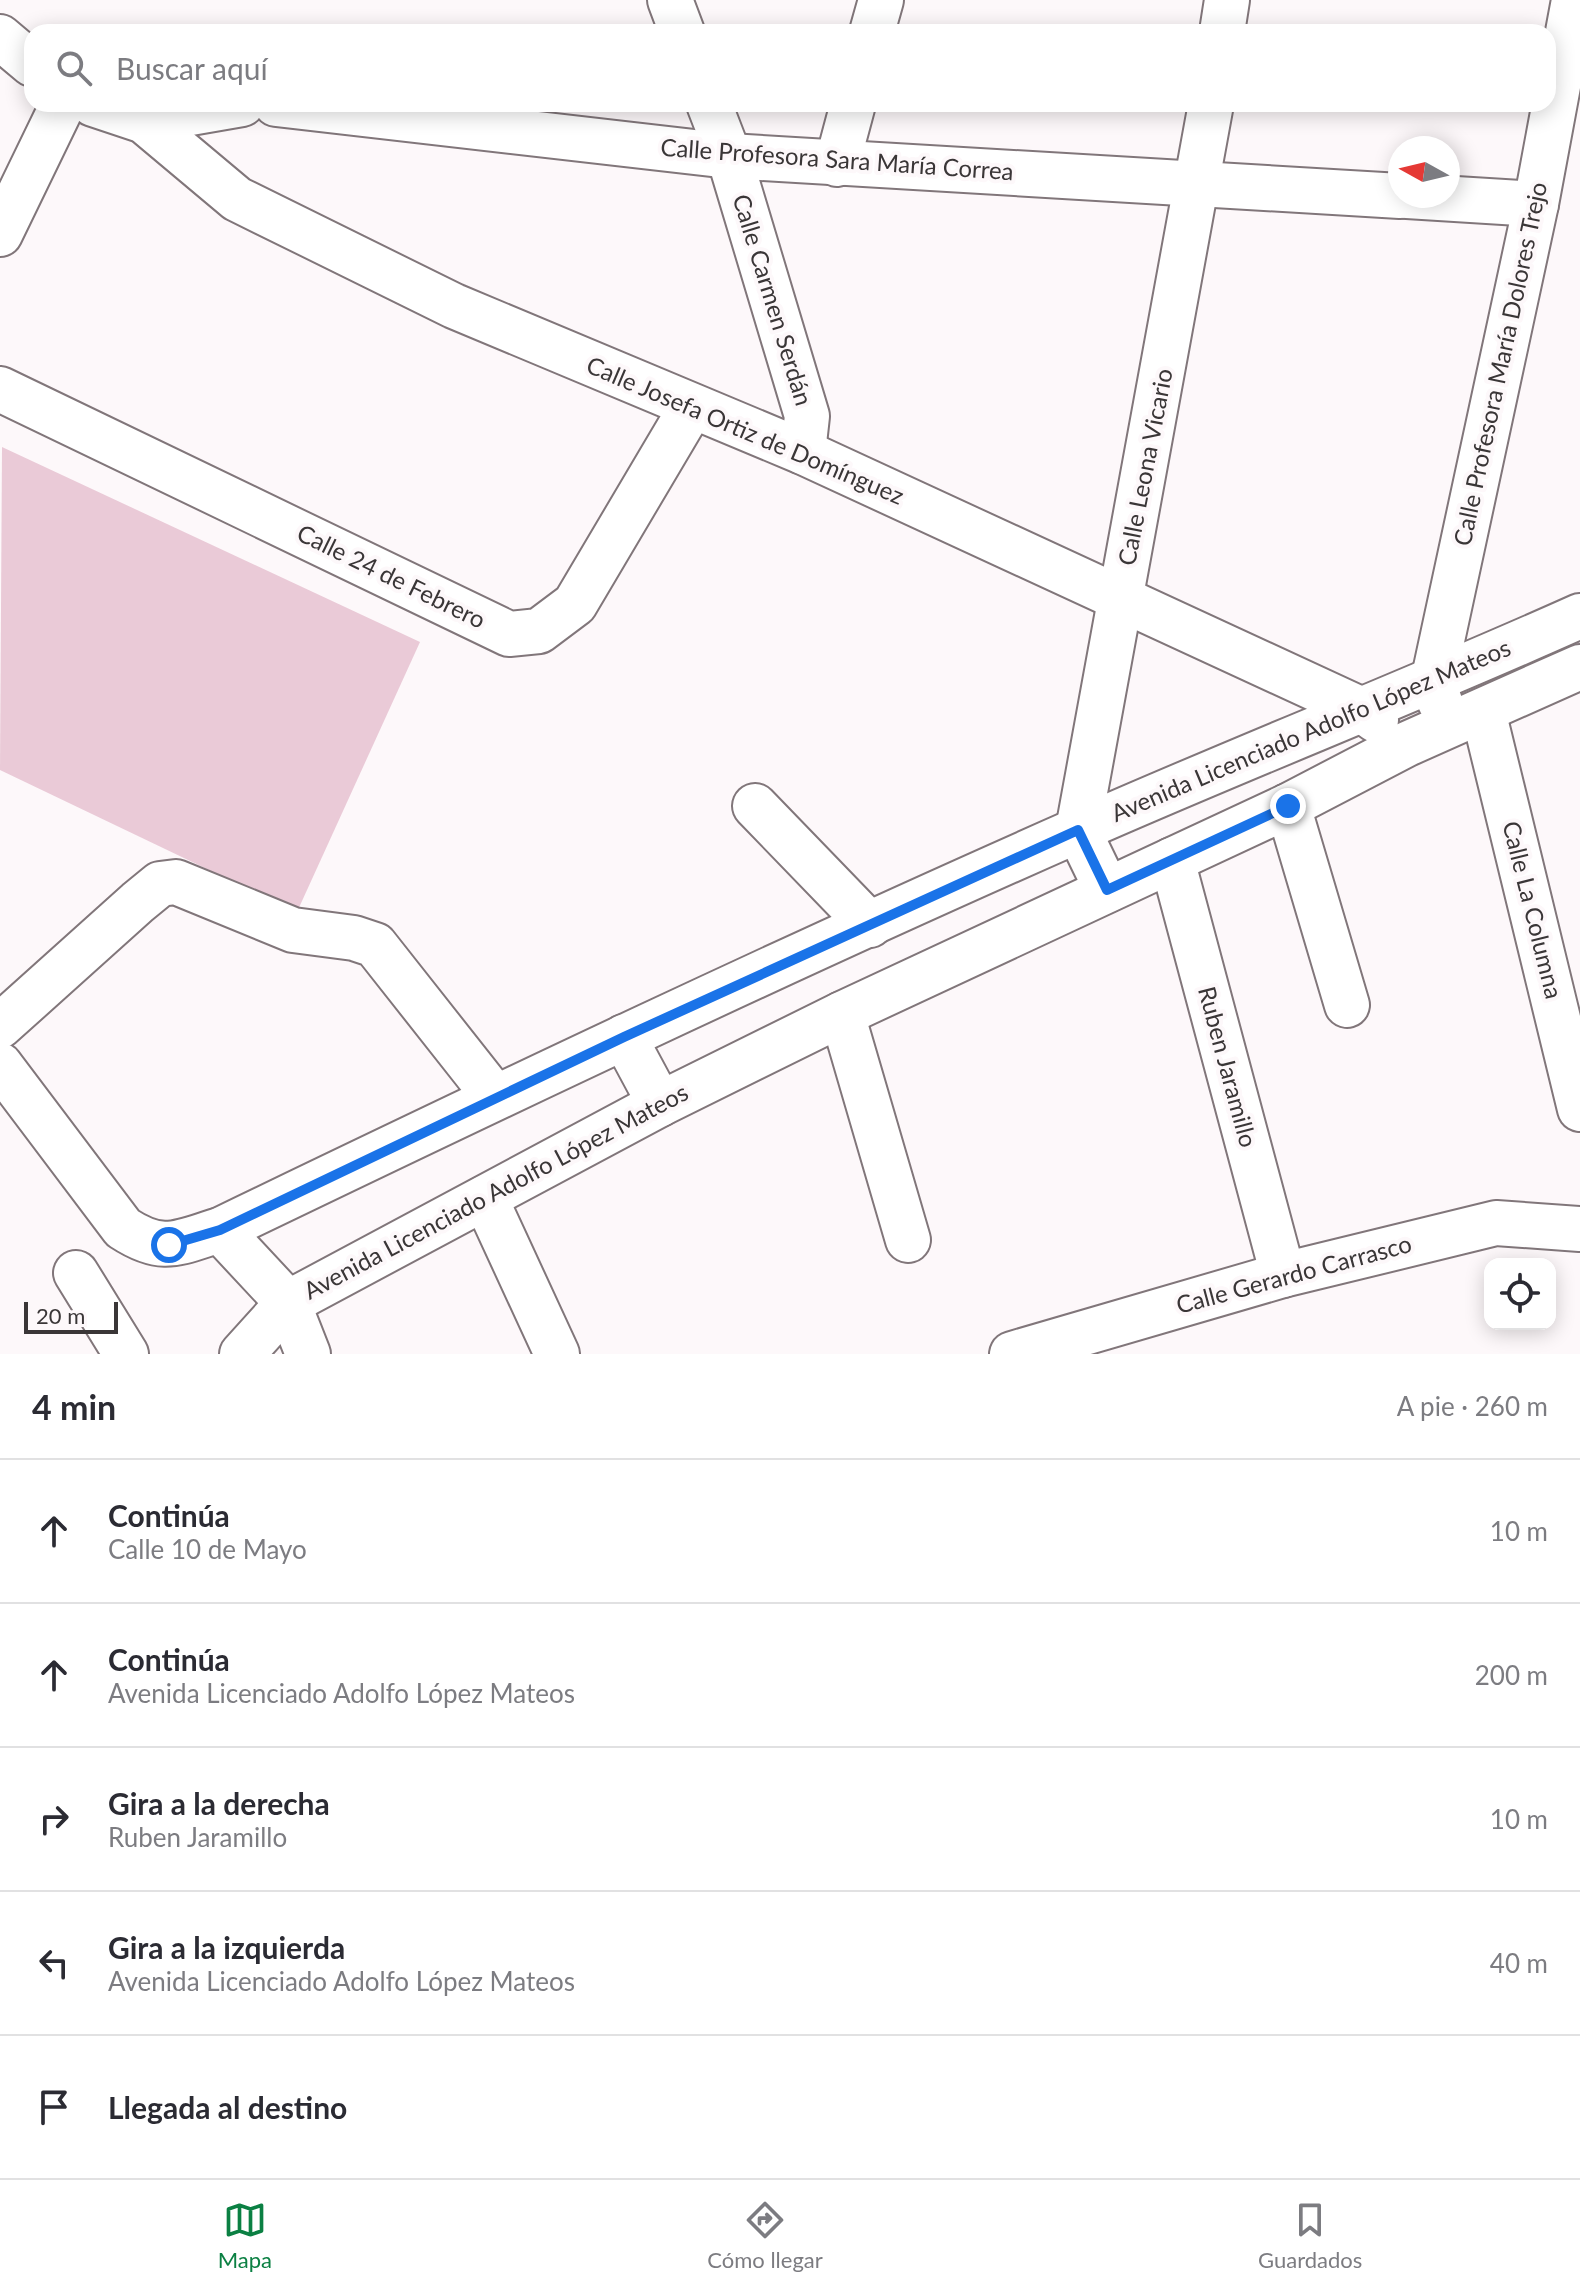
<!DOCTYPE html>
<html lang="es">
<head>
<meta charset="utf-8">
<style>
  :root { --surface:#fff; --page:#f7f7f7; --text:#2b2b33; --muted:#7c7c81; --line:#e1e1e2; --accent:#0b8043 }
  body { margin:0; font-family:Lato,sans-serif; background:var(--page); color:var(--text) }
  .controls { position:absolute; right:24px; bottom:24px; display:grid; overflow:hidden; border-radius:16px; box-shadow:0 4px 20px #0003 }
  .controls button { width:72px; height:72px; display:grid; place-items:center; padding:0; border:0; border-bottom:2px solid var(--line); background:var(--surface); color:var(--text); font:40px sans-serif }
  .compass { position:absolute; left:1388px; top:136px; width:72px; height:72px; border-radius:50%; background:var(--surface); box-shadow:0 4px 20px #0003; rotate:278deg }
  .scale { position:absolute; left:24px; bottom:20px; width:94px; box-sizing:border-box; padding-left:8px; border:4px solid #3a3637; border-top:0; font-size:22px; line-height:28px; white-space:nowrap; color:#3a3637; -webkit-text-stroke:6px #fdf8fa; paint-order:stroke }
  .stop { position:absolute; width:24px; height:24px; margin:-18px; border:6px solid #1a73e8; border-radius:50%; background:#fff }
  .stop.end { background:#1a73e8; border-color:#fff; box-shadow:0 2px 8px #0008 }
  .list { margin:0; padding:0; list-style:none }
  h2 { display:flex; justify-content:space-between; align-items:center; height:104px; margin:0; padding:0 32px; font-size:34px }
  h2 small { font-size:26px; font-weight:400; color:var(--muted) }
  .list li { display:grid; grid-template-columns:52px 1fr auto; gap:24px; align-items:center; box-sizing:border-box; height:144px; padding:0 32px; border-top:2px solid var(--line) }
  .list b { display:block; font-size:30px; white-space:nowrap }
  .list p { margin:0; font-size:26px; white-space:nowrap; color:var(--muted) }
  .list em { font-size:26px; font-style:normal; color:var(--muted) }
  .icon { flex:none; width:44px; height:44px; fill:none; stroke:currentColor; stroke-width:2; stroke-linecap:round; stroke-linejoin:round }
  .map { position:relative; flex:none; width:1580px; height:1354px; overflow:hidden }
  .search { position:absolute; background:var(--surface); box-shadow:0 4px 20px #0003; left:24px; right:24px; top:24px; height:88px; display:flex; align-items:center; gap:20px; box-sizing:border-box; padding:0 28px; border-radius:24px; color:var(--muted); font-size:30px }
  .sheet { height:824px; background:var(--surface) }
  nav { display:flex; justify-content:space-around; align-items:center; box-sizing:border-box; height:112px; border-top:2px solid var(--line); background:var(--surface); font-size:22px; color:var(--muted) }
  nav a { display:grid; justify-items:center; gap:4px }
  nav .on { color:var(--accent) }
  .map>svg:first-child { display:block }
  .green { fill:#eacad7 }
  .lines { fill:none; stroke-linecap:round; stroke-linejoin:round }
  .minor-casing { stroke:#81767a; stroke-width:48 }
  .minor { stroke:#fff; stroke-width:44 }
  .route { stroke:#1a73e8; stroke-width:10 }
  .labels { text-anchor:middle; stroke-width:8; stroke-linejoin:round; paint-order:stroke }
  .street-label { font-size:24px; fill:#3a3637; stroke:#fdf8fa }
</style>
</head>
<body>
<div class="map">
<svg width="1580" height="1354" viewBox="0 0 1580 1354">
  <rect width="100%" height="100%" fill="#fdf8fa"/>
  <!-- green -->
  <path class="green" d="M2,447L420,642L297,912L0,770Z"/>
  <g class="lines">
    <!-- minor casing -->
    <g class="minor-casing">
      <g id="minor">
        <path d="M670,0L682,32"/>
        <path d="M872,32L881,0"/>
        <path d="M1222,32L1227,0"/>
        <path d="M0,37L32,64"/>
        <path d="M93,104L144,121L237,199L454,306L803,452L1362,710L1376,720"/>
        <path d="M276,104L729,156L1400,196"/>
        <path d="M709,104L729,156L807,416L803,452"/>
        <path d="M144,121L242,104"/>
        <path d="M837,164L853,104"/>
        <path d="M1407,196L1536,204"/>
        <path d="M0,234L63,104"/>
        <path d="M0,389L509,634L539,631L575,604L691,408"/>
        <path d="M1440,702L1433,682L1536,204L1574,0"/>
        <path d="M1483,711L1580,1109"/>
        <path d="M755,806L870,925"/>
        <path d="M1288,806L1347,1005"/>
        <path d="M1172,860L1283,1275"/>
        <path d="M1107,890L1078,830L1211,104"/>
        <path d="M842,1014L908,1240"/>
        <path d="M0,1026L138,902L160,884L176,882L293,930L354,938L375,945L495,1097"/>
        <path d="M624,1037L660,1104"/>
        <path d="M0,1065L123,1228C163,1254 177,1243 220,1230C504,1093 788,958 1076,831C1243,757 1413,691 1580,616"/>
        <path d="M485,1198L557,1354"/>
        <path d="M220,1230L288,1303L308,1354"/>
        <path d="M76,1273L126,1354"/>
        <path d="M242,1354L288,1303L660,1104L842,1014L1288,806L1407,744L1580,667"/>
        <path d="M1012,1354L1283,1275L1496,1223L1580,1229"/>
      </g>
    </g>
    <!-- minor -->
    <use href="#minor" class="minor"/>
  </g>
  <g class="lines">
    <!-- route -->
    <path class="route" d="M169,1245L220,1230L624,1037L1078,830L1107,890L1288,806"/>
  </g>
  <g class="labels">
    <!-- street labels -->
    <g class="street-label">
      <text transform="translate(837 160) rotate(4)" y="8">Calle Profesora Sara María Correa</text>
      <text transform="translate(772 300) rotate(73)" y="8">Calle Carmen Serdán</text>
      <text transform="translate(1501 364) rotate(-78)" y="8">Calle Profesora María Dolores Trejo</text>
      <text transform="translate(745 431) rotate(23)" y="8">Calle Josefa Ortiz de Domínguez</text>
      <text transform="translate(1146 467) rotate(-79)" y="8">Calle Leona Vicario</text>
      <text transform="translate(391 577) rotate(26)" y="8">Calle 24 de Febrero</text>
      <text transform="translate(1311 731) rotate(-23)" y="8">Avenida Licenciado Adolfo López Mateos</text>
      <text transform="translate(1532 910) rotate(76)" y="8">Calle La Columna</text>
      <text transform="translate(1227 1067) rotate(75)" y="8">Ruben Jaramillo</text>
      <text transform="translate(496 1192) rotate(-28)" y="8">Avenida Licenciado Adolfo López Mateos</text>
      <text transform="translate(1294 1275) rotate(-15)" y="8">Calle Gerardo Carrasco</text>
    </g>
  </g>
</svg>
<div class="controls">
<button><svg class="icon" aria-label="locate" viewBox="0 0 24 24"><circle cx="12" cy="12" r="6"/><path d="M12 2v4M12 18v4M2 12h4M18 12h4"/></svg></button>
</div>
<svg class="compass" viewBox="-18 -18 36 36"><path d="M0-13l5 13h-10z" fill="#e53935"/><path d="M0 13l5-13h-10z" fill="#7c7c81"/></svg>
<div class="scale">20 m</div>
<div class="stop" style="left:169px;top:1245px"></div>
<div class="stop end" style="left:1288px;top:806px"></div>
<div class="search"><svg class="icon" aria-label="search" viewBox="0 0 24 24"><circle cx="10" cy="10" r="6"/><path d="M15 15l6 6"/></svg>Buscar aquí</div>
</div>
<section class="sheet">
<h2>4 min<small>A pie · 260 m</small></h2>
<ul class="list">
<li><svg class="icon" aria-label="ahead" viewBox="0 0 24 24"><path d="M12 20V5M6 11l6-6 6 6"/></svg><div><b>Continúa</b><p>Calle 10 de Mayo</p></div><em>10 m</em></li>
<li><svg class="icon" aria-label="ahead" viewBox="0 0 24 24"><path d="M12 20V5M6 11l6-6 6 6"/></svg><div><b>Continúa</b><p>Avenida Licenciado Adolfo López Mateos</p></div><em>200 m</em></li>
<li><svg class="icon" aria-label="right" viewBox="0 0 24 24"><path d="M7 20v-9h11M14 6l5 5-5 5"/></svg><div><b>Gira a la derecha</b><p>Ruben Jaramillo</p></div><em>10 m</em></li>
<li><svg class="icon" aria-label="left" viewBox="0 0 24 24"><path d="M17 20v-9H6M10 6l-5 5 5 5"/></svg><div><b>Gira a la izquierda</b><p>Avenida Licenciado Adolfo López Mateos</p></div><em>40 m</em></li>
<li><svg class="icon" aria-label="arrive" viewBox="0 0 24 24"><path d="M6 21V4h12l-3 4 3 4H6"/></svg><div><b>Llegada al destino</b></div></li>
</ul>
</section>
<nav>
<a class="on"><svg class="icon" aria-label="map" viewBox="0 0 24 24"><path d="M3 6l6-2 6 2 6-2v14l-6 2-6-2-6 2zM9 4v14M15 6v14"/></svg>Mapa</a>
<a><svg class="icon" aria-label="directions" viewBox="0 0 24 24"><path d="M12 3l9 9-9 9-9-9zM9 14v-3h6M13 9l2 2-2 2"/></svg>Cómo llegar</a>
<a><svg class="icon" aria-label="saved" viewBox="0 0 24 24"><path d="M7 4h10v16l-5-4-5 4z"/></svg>Guardados</a>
</nav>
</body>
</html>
